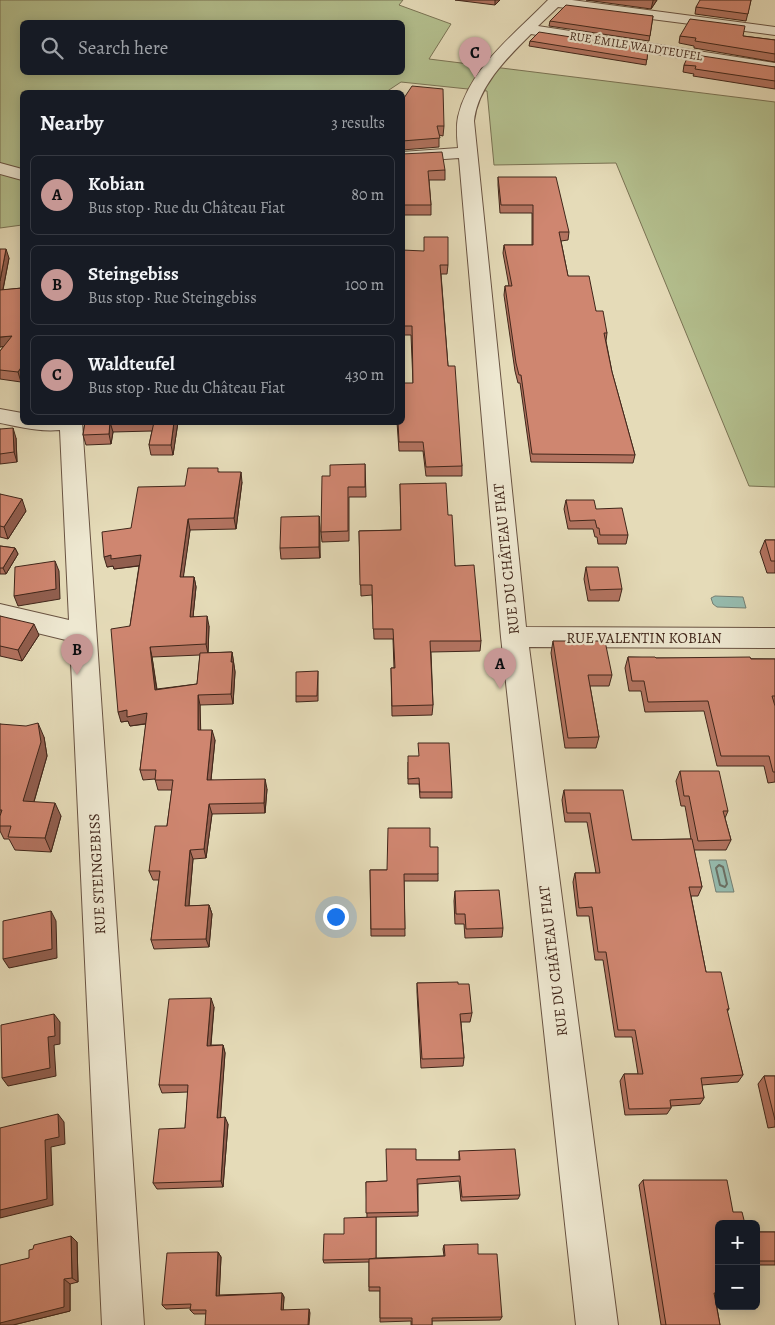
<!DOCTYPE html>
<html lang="en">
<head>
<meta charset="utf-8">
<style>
  :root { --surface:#171b24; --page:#20242c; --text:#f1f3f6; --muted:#9ea1a6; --line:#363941; --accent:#c59692 }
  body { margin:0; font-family:Alegreya,serif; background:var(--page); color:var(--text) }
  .controls { position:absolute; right:15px; bottom:15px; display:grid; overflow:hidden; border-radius:8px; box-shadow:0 2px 12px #0003 }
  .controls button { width:45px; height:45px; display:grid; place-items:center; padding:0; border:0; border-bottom:1px solid var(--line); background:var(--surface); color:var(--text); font:25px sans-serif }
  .you { position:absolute; left:335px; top:916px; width:18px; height:18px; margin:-12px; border:4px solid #fff; border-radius:50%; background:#1a73e8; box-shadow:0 0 0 8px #1a73e833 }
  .badge { display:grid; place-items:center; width:32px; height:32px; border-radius:50%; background:var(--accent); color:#111; font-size:16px; font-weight:700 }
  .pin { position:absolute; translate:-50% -41px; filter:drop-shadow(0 1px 2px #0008) }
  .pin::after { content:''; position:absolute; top:26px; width:18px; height:15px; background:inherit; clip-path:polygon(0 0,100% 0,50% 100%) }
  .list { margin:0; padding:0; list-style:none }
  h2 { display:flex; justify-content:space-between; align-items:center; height:65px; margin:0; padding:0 20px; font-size:21px }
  h2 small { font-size:16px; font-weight:400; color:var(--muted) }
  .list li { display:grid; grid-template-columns:32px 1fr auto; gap:15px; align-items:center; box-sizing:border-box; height:80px; margin:0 10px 10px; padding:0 10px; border:1px solid var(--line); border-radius:8px }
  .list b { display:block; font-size:19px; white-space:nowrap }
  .list p { margin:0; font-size:16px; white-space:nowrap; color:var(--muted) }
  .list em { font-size:16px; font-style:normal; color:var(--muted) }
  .icon { flex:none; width:28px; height:28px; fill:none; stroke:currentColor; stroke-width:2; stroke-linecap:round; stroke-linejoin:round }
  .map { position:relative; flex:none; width:775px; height:1325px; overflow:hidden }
  .search { position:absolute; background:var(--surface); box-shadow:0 2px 12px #0003; left:20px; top:20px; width:385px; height:55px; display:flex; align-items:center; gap:12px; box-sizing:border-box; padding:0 18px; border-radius:8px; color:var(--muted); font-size:19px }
  .panel { position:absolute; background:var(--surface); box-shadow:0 2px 12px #0003; left:20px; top:90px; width:385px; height:335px; border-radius:8px }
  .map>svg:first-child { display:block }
  .green { fill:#b4c08f; stroke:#7a7354; fill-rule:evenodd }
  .water { fill:#96bbae; stroke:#747f73 }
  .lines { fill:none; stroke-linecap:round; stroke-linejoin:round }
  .shore { stroke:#6b7064; stroke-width:2 }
  .minor-casing { stroke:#695342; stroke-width:2 }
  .minor { fill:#eee8d1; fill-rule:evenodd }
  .wall { fill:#b27360; stroke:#40261a; fill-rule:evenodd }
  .shaded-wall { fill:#915e4e; stroke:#40261a }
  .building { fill:#cf8670; stroke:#40261a }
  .labels { text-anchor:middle; stroke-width:4.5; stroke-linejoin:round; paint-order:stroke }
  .far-street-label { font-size:12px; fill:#40261a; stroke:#eee8d1 }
  .street-label { font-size:15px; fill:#40261a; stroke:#eee8d1 }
</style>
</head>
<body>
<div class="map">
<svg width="775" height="1325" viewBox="0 0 775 1325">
  <rect width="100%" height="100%" fill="#e5dbb8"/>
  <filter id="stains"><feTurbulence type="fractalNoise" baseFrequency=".004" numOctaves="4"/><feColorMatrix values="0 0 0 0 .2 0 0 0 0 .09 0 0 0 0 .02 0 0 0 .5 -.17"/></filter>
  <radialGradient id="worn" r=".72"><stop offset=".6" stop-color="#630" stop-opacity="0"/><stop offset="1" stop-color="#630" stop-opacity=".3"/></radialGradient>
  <!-- green -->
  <path class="green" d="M0,0H403L399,5L451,24L429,59L775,102V487L749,486L616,163L494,165L487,91L401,82L386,92H22V225L0,228ZM22,22H402V72H22Z"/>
  <!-- water -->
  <g class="water">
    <path d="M715,596L743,597L746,608L717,607L713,604L711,598Z"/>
    <path d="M709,860H726L734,892H716Z"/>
  </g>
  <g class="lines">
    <!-- shore -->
    <path class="shore" d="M719,865L723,867L727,884L725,887L720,885L716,868Z"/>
    <!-- minor casing -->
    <g class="minor-casing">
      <g id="minor">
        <path d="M548,0H572L775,27V35L558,7L538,26L775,63V73L531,34C507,58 478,86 474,121L526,627L775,628V648L529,647L618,1325H576L501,637L459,158L402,162V152L458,148C457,138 456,127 458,117C469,68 515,34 548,0Z"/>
        <path d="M0,163L22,169V180L0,174Z"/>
        <path d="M0,409L22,413V422H82L144,1325H102L70,641L0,624V604L69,620L60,430C40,432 20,427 0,423Z"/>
      </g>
    </g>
    <!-- minor -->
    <use href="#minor" class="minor"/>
  </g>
  <!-- wall -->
  <g class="wall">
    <path d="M455,0H500L495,5Z"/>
    <path d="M586,0H657L651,9Z"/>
    <path d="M751,0L746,21L695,14L696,7Z"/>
    <path d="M653,16L649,41L549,26L550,21Z"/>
    <path d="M680,36H743L775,40V62L694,48V46L679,43Z"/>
    <path d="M530,41L648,49L646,65L529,46Z"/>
    <path d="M684,65L775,67V89L693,76L694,74L683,72Z"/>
    <path d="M402,101L444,126L443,136L439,135V147L402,150Z"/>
    <path d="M402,154L445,170V180H429L431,205V215H402Z"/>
    <path d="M498,177L569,232L568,240L561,241L568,276L596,311L607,333L606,341L612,372L635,455L633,463L531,462L520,383H518L515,371L504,295L505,286H509L503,253L504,245H532V213H500L498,185Z"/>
    <path d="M0,249L9,258L3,290L22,288V379L21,382L0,379V351L4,346L0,347Z"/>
    <path d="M402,250L448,265L447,274H441L448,366L462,466V476H426L423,451H399L397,422H402L413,383L411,335H402Z"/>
    <path d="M85,422H178L173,455H151L149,445L152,431L113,432L111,444L86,445L83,435Z"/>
    <path d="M0,429L16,438L17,462L0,464Z"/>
    <path d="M365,464L366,497H349V541L322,542L321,532L330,476Z"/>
    <path d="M219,472L242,482L236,529L190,530L183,577H194L196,587L193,616L209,626L208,653L232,652L235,672L233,704L200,705V730L215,740L211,780L267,789L265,813L212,814L206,858L193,859L189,906L209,905L212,914L209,947L154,949L151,940L159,880H153L149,871L167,826L172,790H158L155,779L143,780L140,770L146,724L130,726L128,721L121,722L130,626L139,566L114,569L113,566L107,567L131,528L185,486ZM200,655L197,684L157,689L152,657Z"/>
    <path d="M400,484L448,515L455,566L481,641L480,651L431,652L433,705L432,715L392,716L391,668H394L393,639H374L372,595L361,596L359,531L401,530Z"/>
    <path d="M0,494L26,511L8,539L0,537Z"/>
    <path d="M566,500L596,509L628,535L626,544H598L597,537H595L593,529H568L564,509Z"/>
    <path d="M319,516L320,558L281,559L280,548Z"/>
    <path d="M765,540H775V573H767L760,552Z"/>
    <path d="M0,546L15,548L18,554L6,574H0Z"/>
    <path d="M586,567L622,589L619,601H588L584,579Z"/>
    <path d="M0,616L39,635L22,661L0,656Z"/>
    <path d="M553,641L612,675L609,686H590L599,737L596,748H565L551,653Z"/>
    <path d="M628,657L656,658L775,659V782L768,783L764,766H717L704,711L645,712L641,691H629L625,668Z"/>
    <path d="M318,671V701L296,702V696Z"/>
    <path d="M0,724L44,737L47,756L34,802L61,816L51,852L15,850L9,839H4L0,831Z"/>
    <path d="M408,762L452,792V798H420L419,784H408Z"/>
    <path d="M680,771L728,811L725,818L731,840L726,850H694L702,887L698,896H691L706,972L729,1009L727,1012L743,1075L738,1082L702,1085L704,1098L700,1104L671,1106V1108L667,1114L625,1115L620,1081L624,1074H638L632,1037H615L603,960H595L589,916H577L573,882L575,873H596L587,822H565L562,800L564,790L632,840L691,839L685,806H681L676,781Z"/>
    <path d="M430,847L438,874V881H404L405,936H371L370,870H387Z"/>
    <path d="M455,891L503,928L502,937L465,938L464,924H455L454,901Z"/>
    <path d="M417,983L458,984L472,1013L470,1022H461L464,1058L463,1066L421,1068L417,992Z"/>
    <path d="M214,1007L211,1045H223L225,1053L220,1117L228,1124L223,1187L157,1189L153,1183L185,1128L188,1092L162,1093L159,1085Z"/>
    <path d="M764,1076H775V1127L768,1128L758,1084Z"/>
    <path d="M459,1151L520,1195L518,1199L461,1201L459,1181L418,1184V1216L376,1217V1258L444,1256L443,1249L444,1245L478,1254L502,1317L500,1320L432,1321V1325H411V1321L380,1322V1291H369V1262L324,1263L323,1260L344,1234L367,1217L366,1182L387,1181L416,1160H459Z"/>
    <path d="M643,1180L719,1224V1297H715L720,1325H661L639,1185Z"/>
    <rect x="756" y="1232" width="19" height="33"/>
    <path d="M77,1242L78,1282L70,1284V1311L13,1325H0L29,1258Z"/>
    <path d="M218,1252L221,1257L219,1295L282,1293L284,1297L283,1310L310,1313L194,1314L190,1310L191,1308L166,1309L162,1305Z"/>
  </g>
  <!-- shaded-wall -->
  <g class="shaded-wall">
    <path d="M495,0H500L495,5Z"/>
    <path d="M653,0H657L651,9L653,1Z"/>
    <path d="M6,249L9,258L1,299L0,296V281Z"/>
    <path d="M12,336L15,345L0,347V337Z"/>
    <path d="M22,366V379L21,382L18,372Z"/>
    <path d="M110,422L113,432L111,444L109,434Z"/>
    <path d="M174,422H178L173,455L171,445Z"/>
    <path d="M13,428L16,438L17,462L14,452Z"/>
    <path d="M241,472L242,482L236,529L234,518Z"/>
    <path d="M22,499L26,511L8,539L4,527Z"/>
    <path d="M319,516L320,528V558L319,547Z"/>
    <path d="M188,519L190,530L182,587L180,577Z"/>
    <path d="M15,548L18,554L6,574L3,568Z"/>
    <path d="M111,555H141L144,565L114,569L113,566L107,567L104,557Z"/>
    <path d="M55,561L59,571L60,599L18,606L14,596Z"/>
    <path d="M194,577L196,587L192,627L190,617Z"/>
    <path d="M207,616L209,626L208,654L206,644Z"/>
    <path d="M34,624L39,635L22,661L18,650Z"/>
    <path d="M150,647L152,657L158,700L155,690Z"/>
    <path d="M232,652L235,672L233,704L231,694V662Z"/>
    <path d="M198,695L200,705L201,740L198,730Z"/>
    <path d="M127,710L147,713L150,723L130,726L128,721L121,722L118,712Z"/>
    <path d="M38,723L44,737L47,756L30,815L23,801Z"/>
    <path d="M212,730L215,740L210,789L207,780Z"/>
    <path d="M265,779L267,789L265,813L264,803Z"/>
    <path d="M55,803L61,816L51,852L45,838Z"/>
    <path d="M209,804L212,814L206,858L204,849Z"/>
    <path d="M190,850L193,859L188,915L185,906Z"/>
    <path d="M209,905L212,914L209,947L206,939Z"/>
    <path d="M51,911L56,921L57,958L9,968L3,959Z"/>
    <path d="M211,998L214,1007L210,1053L207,1046Z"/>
    <path d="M54,1014L60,1022V1044L54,1045L56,1076L8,1086L2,1078L48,1037Z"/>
    <path d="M223,1045L225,1053L220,1125L217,1118Z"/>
    <path d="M58,1114L64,1122L65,1144L51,1147L53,1205L0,1218V1210L45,1140Z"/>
    <path d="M225,1117L228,1124L223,1187L221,1181Z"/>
    <path d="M71,1236L77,1242L78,1282L72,1278Z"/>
    <path d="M218,1252L221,1257L219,1300L216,1296Z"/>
    <path d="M64,1279L70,1284V1311L13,1325H0V1323Z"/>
    <path d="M282,1293L284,1297L283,1314L281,1310Z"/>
    <path d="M309,1309L310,1313L309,1325H308Z"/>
  </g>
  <!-- building -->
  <g class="building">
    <path d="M700,0H751L748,14L696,7Z"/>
    <path d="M566,5L653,16L650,36L550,21Z"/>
    <path d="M690,19L745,26L743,36L775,40V54L695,41L696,38L680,36Z"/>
    <path d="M539,32L648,49L647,60L530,41Z"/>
    <path d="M689,54L775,67V81L695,69L696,66L684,65Z"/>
    <path d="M412,86L443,89L444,126H437L440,138L402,141V101Z"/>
    <path d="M442,152L445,170L428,171L431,205H402V154Z"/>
    <path d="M498,177H556L569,232H559L568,276H589L596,311H603L607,333H604L612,372L635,455L532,454L521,375H519L516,363L505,286H512L504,245H533V205H501Z"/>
    <path d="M424,237H448V265H440L448,366H455L462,466L426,467L423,442H399L398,422H402V383H413L412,326H402V250L424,251Z"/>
    <path d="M0,249H6L0,281Z"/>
    <path d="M22,288V366L18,372L0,370V351L12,336L0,337V290Z"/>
    <path d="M85,422H110L109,434L83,435Z"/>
    <path d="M154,422H174L171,445H149Z"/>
    <path d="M13,428L14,452L0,454V429Z"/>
    <path d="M365,464V487H348V531L321,532L322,476H330V465Z"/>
    <path d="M188,468H218V472H241L234,518L188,519L180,577H194L190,617L207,616L206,644L150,647L155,690L197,684L200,653L232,652L231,662H233L231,694L198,695V730H212L207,780L265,779L264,803L209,804L204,849L190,850L185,906L209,905L206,939L151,940L160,871H149L155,826H167L173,780H155L156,770H140L147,713L127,717V710L118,712L111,629L130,626L141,555L111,559V555L104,557L102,532L131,528L138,487L185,486Z"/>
    <path d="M446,483L448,515H452L455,566L474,565L481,641H430L433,705L392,706L391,668H395L393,629H373L372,585H360L359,531L401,530L400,484Z"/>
    <path d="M0,494L22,499L4,527L0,526Z"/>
    <path d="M566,500H594L596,509L622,508L628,535H600L599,528H597L595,520L570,521Z"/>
    <path d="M319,516V547L280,548L281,517Z"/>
    <path d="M765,540H775V561H771Z"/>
    <path d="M0,546L15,548L3,568H0Z"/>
    <path d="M55,561L56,589L14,596L15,567Z"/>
    <path d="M586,567H618L622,589L590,590Z"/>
    <path d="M0,616L34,624L18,650L0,646Z"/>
    <path d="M553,641H605L612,675H588L599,737L568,738Z"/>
    <path d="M628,657H655L656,658L750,657L751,659H775V696H772L775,706V772H773L769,756H721L708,701L648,702L644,681H632Z"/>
    <path d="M318,671L317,696H296V672Z"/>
    <path d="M38,723L41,742L23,801L55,803L45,838L8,837L11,826H0V816L2,810H0V724L26,726Z"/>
    <path d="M418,743H449L452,792H420L419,778L408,779V756H419Z"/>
    <path d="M680,771H719L728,811H723L731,840L698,841L689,796H684Z"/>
    <path d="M564,790H623L632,840L692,839L702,887H689L706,972H721L729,1009H727L743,1075L701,1078L704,1098L670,1100L671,1108L629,1109L624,1074H643L635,1030H618L606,952H598L592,907L579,908L575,873H600L590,813H567Z"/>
    <path d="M388,828H430V847H438V874H404L405,929H371L370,870H387Z"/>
    <path d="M499,890L503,928L466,929L465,914H456L455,891Z"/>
    <path d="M51,911L52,949L3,959V921Z"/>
    <path d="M458,982V984H469L472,1013L460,1014L464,1058L422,1059L417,983Z"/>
    <path d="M211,998L207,1046L223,1045L217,1118L225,1117L221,1181L153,1183L159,1129L185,1128L188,1085H159L169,999Z"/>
    <path d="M54,1014L55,1036L48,1037L50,1068L2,1078L1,1025Z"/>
    <path d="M764,1076H775V1120Z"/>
    <path d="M58,1114L59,1137L45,1140L47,1199L0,1210V1128Z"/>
    <path d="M386,1149H416V1160H460L459,1151L515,1149L520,1195L462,1197L460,1176L417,1179L418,1212L366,1213V1182L387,1181Z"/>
    <path d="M643,1180H727L733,1212H742L745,1224H719V1293H714L720,1325H666Z"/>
    <path d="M376,1217V1258L369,1259L323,1260L324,1234H344V1218Z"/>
    <rect x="756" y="1232" width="19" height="29"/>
    <path d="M71,1236L72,1278L64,1279V1307L0,1323V1265L29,1258V1250L33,1249L34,1245Z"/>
    <path d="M478,1244V1254H497L502,1317L432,1318V1325H412V1318H380V1287H369V1259L445,1256L444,1245Z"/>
    <path d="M218,1252L216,1296L282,1293L281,1310L309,1309L308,1325H205L206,1310H190L191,1304L162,1305L167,1253Z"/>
  </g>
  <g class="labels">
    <!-- far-street labels -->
    <g class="far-street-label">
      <text transform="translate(636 46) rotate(9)" y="4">RUE ÉMILE WALDTEUFEL</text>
    </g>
    <!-- street labels -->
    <g class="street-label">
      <text transform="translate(506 559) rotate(-96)" y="5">RUE DU CHÂTEAU FIAT</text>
      <text x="644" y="643">RUE VALENTIN KOBIAN</text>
      <text transform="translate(97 874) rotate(-93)" y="5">RUE STEINGEBISS</text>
      <text transform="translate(553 961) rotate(-97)" y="5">RUE DU CHÂTEAU FIAT</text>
    </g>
  </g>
  <rect width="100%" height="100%" filter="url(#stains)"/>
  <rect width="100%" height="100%" fill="url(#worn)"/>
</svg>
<div class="controls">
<button>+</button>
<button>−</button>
</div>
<div class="you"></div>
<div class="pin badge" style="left:500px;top:689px">A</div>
<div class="pin badge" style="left:77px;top:675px">B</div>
<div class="pin badge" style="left:475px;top:78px">C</div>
<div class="search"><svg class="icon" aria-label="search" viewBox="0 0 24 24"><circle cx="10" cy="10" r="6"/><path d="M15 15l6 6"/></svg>Search here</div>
<section class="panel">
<h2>Nearby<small>3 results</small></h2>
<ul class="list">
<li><span class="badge">A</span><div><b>Kobian</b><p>Bus stop · Rue du Château Fiat</p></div><em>80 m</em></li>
<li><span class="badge">B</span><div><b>Steingebiss</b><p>Bus stop · Rue Steingebiss</p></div><em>100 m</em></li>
<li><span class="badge">C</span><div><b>Waldteufel</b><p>Bus stop · Rue du Château Fiat</p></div><em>430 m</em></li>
</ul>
</section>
</div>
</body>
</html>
